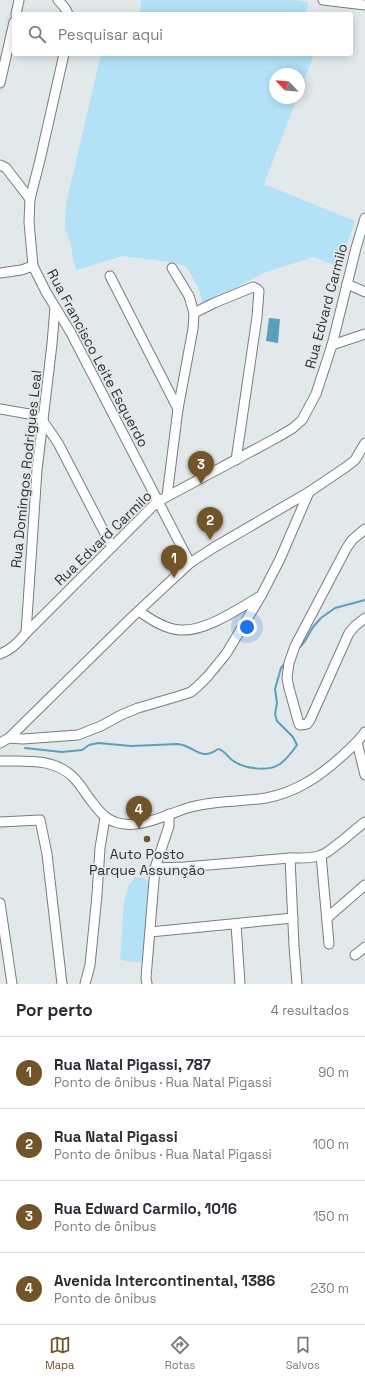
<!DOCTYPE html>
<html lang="pt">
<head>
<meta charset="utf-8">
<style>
  :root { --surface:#fff; --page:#f2f2f3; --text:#2b2b33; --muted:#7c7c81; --line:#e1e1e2; --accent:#715427 }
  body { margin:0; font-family:"Space Grotesk",sans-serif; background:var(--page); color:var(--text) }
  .compass { position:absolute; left:269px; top:68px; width:36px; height:36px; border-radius:50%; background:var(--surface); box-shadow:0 2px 10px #0003; rotate:296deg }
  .you { position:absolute; left:247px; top:627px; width:14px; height:14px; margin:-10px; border:3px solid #fff; border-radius:50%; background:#1a73e8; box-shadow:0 0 0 6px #1a73e833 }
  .badge { display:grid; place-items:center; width:26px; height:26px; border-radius:50%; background:var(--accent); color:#fff; font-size:13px; font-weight:700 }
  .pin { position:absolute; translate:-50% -33px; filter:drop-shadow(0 1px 2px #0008) }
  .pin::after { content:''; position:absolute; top:21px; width:14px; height:12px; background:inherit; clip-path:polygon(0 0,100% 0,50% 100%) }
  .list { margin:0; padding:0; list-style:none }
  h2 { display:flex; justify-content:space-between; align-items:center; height:52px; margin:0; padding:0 16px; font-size:17px }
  h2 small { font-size:13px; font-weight:400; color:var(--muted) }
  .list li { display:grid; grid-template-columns:26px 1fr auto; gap:12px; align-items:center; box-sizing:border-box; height:72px; padding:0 16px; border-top:1px solid var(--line) }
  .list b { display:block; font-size:15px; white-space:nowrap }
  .list p { margin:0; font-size:13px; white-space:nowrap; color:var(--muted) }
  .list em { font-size:13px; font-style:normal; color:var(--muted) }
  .icon { flex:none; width:22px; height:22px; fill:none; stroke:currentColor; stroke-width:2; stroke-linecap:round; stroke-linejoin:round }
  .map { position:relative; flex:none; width:365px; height:984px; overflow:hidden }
  .search { position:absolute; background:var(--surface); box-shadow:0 2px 10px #0003; left:12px; right:12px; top:12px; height:44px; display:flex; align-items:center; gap:10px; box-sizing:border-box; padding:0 14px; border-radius:4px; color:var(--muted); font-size:15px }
  .sheet { height:340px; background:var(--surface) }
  nav { display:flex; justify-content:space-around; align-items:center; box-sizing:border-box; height:56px; border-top:1px solid var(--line); background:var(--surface); font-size:11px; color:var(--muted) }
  nav a { display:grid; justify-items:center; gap:2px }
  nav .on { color:var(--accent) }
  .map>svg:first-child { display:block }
  .green { fill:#b3e1f5 }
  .water { fill:#5aa0bc }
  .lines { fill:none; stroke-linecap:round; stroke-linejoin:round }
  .stream { stroke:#5aa0bc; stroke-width:2 }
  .minor-casing { stroke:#787d7f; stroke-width:11 }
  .minor { stroke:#fff; stroke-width:9 }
  .poi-dot { fill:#715427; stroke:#e3e8eb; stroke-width:1.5 }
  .labels { text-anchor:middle; stroke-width:3.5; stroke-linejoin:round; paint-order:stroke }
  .street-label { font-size:14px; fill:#313333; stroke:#e3e8eb }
  .poi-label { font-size:14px; fill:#313333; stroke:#e3e8eb }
</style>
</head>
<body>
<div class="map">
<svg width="365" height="984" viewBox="0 0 365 984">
  <rect width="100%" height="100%" fill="#e3e8eb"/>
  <!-- green -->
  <g class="green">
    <path d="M141,0H293L308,2L306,14H140Z"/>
    <path d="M101,54H314L299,93V74H275V98H297L264,184L355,221L339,267L314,257L266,272L203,304L199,289L186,266L170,262L122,256L77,270L73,262L71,244L65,229L66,204Z"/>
    <path d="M135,877L144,878L149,882L146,911L144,963L120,960L124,901L129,885Z"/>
  </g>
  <!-- water -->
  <path class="water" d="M269,318L280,319L278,343L266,341Z"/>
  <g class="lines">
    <!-- stream -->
    <g class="stream">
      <path d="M300,647L305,641L313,627L321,618L335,608L365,600"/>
      <path d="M25,748L62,752L82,750L89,745L98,743L131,746L178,744C195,746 200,762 218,749C224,750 227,756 232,760C244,769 268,772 280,764C287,759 292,752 297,745L293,737L277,721L275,714L277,703L275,689L281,668L286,662"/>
    </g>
    <!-- minor casing -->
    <g class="minor-casing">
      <g id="minor">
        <path d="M58,0L65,8L68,14"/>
        <path d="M323,0L365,5"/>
        <path d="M16,14L19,0"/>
        <path d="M64,54L40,160L30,199L29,222L33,266L46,292L71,333L190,563"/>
        <path d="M0,83L14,22"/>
        <path d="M0,165L6,168L30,199"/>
        <path d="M0,273L21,270L33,266"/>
        <path d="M110,276L178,409"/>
        <path d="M347,284L365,292"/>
        <path d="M194,313L214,303L253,287L257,289L259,291L257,317L236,460"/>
        <path d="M332,345L365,334"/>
        <path d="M0,409L29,414L36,416L43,421L58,443L112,547"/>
        <path d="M167,496L178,409L193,329L194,313L189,296L172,268"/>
        <path d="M365,529L352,540L346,549L295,646L289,663L287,678L289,688L299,724L300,725L307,724L310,720L349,633L355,626L365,618"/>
        <path d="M139,611C151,620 165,629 180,630C205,632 238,609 259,597"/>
        <path d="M26,633L37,470L52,344L55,307"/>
        <path d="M0,654C11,650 19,642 26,633L157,502L278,437L293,428L302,420L316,394L332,345L356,248L365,218"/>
        <path d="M9,738L23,739L78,735L101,726L121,715L138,708L179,696L191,692L198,686L208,676L226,654L261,596L280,559L309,492"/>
        <path d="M357,742L365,775"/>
        <path d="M0,743L9,738L132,617L190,563L213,548L309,492L346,467L355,460L365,443"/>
        <path d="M0,761C26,761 55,758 74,778C80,784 84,791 89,798C97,808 103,818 115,822C138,831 169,813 191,807C215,800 242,802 266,798C297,792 320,776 342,756C351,748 359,741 365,732"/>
        <path d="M0,822L40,820L47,854L62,984"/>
        <path d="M321,855L329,944"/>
        <path d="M290,858L294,946L297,984"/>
        <path d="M155,868L185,867L290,858C300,858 312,859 322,855C333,850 354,830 365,822"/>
        <path d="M0,903L12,984"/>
        <path d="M327,918L365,885"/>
        <path d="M236,924L240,984"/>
        <path d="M150,932L293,918"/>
        <path d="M355,955L365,947"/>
        <path d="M85,984L90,965L97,895L100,848L105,818"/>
        <path d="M147,984L146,978L155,868L169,826V814"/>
      </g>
    </g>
    <!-- minor -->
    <use href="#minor" class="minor"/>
  </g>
  <!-- markers -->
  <circle class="poi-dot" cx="147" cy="839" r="4"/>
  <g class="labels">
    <!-- street labels -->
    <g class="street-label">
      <text transform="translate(326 306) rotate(-75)" y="5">Rua Edvard Carmilo</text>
      <text transform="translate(98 358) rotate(62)" y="5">Rua Francisco Leite Esquerdo</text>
      <text transform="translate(26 469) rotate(-84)" y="5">Rua Domingos Rodrigues Leal</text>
      <text transform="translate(103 538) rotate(-44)" y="5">Rua Edvard Carmilo</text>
    </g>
    <!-- poi labels -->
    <g class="poi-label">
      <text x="147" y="859">Auto Posto<tspan x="147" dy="16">Parque Assunção</tspan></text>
    </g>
  </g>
</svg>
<svg class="compass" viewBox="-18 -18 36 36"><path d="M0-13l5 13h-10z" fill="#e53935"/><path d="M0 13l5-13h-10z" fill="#7c7c81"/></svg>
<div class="you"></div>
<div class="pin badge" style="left:174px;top:578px">1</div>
<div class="pin badge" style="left:210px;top:540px">2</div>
<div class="pin badge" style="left:201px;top:484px">3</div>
<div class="pin badge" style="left:139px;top:829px">4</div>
<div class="search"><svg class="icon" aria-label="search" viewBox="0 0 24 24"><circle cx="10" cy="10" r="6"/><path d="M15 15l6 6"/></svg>Pesquisar aqui</div>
</div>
<section class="sheet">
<h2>Por perto<small>4 resultados</small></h2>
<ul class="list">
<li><span class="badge">1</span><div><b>Rua Natal Pigassi, 787</b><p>Ponto de ônibus · Rua Natal Pigassi</p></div><em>90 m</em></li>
<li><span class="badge">2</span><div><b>Rua Natal Pigassi</b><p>Ponto de ônibus · Rua Natal Pigassi</p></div><em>100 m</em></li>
<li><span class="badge">3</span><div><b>Rua Edward Carmilo, 1016</b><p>Ponto de ônibus</p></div><em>150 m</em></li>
<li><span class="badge">4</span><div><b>Avenida Intercontinental, 1386</b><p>Ponto de ônibus</p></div><em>230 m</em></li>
</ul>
</section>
<nav>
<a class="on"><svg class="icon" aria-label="map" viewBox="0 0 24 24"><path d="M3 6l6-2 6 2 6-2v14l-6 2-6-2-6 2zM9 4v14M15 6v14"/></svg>Mapa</a>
<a><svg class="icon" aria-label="directions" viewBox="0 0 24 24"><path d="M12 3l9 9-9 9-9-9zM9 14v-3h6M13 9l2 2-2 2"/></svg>Rotas</a>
<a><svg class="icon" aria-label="saved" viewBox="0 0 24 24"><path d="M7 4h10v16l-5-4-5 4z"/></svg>Salvos</a>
</nav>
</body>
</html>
